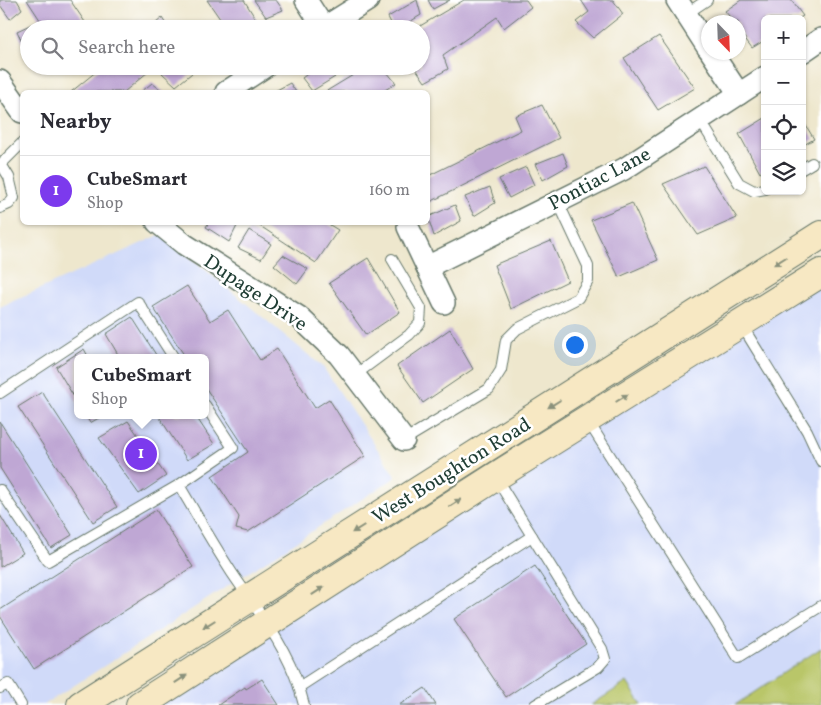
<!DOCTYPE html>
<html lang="en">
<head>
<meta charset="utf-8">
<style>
  :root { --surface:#fff; --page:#f2f2f3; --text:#2b2b33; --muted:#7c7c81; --line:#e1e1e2; --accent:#7c3aed }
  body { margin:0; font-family:Vollkorn,serif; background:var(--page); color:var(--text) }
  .controls { position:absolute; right:15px; top:15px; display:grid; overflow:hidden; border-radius:8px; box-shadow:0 1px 4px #0004 }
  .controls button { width:45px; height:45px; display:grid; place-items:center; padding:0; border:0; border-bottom:1px solid var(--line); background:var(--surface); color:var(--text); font:25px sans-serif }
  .compass { position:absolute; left:701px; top:15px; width:45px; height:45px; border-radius:50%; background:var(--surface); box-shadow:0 1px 4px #0004; rotate:157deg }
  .you { position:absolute; left:574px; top:344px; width:18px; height:18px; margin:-12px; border:4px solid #fff; border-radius:50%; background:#1a73e8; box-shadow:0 0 0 8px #1a73e833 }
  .badge { display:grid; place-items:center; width:32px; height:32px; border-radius:50%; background:var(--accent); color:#fff; font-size:16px; font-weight:700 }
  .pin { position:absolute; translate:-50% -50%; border:2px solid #fff; box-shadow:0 1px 5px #0006 }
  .popup { position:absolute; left:74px; top:354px; width:135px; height:65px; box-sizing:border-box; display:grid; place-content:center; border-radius:8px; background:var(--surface); filter:drop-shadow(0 1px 4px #0005); font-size:16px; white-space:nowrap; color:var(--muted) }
  .popup b { font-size:19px; color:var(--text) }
  .popup::after { content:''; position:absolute; left:50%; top:100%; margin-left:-10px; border:10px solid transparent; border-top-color:var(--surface) }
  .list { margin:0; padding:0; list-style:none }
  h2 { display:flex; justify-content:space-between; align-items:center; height:65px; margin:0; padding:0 20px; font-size:21px }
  h2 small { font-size:16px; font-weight:400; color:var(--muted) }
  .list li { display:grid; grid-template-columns:32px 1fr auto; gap:15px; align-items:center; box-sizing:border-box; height:70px; padding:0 20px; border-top:1px solid var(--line) }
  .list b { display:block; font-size:19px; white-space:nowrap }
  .list p { margin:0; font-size:16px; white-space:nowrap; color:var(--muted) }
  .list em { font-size:16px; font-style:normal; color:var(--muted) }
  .icon { flex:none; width:28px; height:28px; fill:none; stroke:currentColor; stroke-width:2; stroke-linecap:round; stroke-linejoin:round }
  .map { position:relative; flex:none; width:821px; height:705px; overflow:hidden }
  .search { position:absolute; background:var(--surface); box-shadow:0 1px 4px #0004; left:20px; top:20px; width:410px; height:55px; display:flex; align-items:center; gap:12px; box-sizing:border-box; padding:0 18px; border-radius:28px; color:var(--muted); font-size:19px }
  .panel { position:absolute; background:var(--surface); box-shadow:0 1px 4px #0004; left:20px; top:90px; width:410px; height:135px; border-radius:8px }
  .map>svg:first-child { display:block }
  .built { fill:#d0daf9; fill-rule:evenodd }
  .green { fill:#b9c669; stroke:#6c824e }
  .building { fill:#bfa7d4 }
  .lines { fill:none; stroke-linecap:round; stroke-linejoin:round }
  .lane-casing { stroke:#67786a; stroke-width:12 }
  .street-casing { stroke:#67786a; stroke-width:24 }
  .secondary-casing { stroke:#67786a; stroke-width:30 }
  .lane { stroke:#fff; stroke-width:10 }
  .street { stroke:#fff; stroke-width:21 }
  .secondary { stroke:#f7e8c3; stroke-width:28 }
  .oneway { fill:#8b927c }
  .labels { text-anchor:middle; stroke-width:5; stroke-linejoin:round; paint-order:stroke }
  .street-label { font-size:20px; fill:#1f3d34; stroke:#fff }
</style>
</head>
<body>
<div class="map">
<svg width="821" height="705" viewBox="0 0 821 705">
  <rect width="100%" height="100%" fill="#fff"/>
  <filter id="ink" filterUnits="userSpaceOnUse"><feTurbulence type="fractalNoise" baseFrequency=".02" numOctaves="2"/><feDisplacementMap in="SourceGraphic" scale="10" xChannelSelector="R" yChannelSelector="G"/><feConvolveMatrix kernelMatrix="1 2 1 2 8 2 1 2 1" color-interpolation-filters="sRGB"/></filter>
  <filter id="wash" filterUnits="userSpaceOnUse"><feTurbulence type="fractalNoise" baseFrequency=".0096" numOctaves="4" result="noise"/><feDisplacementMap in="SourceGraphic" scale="20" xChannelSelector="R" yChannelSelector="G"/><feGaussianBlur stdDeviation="1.12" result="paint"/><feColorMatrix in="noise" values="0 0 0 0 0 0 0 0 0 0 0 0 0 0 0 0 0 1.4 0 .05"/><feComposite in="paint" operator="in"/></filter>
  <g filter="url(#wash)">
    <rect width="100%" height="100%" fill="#eee7cd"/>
    <!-- built -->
    <g class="built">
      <path d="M162,234L323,367L396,477L44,705H0V307ZM77,358H205V415H77Z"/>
      <path d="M821,278V648L735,705H642L627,682L591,705H155Z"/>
    </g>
    <!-- green -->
    <g class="green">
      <path d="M821,648V705H735Z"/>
      <path d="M627,682L642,705H591Z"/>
    </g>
    <g id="blocks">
      <!-- building -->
      <g class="building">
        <path d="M0,0H17L22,9L10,19L0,5Z"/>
        <path d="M27,0H70L87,25L81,29H46Z"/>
        <path d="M207,0H244L262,29H227Z"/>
        <path d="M254,0H276L283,10L266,17Z"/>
        <path d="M417,0L421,15L398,29H394L388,17Z"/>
        <path d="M428,0H450L433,9Z"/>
        <path d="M464,0H526L531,7L504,28L497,17L443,55L448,69L425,82L414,66H421V29H415Z"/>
        <path d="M581,0H613L623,14L593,38L576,22L589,12Z"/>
        <path d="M741,0H791L803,16L798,19H765V40L752,48L738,29V22H734L725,11Z"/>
        <path d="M162,18L169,29H149Z"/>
        <path d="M32,24L35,29H29V57L17,31Z"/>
        <path d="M659,36L695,88L658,110L624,58Z"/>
        <path d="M103,66H155L124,92H71Z"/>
        <path d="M170,66H194L197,69L176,86L162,73Z"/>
        <path d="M318,66H326L335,77L312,91L302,78Z"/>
        <path d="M339,66H352L343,71Z"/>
        <path d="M368,66H382L396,83L382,92H325Z"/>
        <path d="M152,83L164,92H141Z"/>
        <path d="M290,83L296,92H273Z"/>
        <path d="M542,105L559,138L428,203V176L521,130L515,116Z"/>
        <path d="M765,118V170L760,173L739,134Z"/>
        <path d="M802,119L814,139L802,146Z"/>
        <path d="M563,153L568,166L543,180L535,164Z"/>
        <path d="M704,166L737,218L698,235L663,184Z"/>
        <path d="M526,167L534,185L509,198L499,179Z"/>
        <path d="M490,187L495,203L474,216L465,197Z"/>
        <path d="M632,203L658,260L619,277L591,220Z"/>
        <path d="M455,205L461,221L434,236L428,217Z"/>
        <path d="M209,222H237L238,224L229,242L206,227Z"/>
        <path d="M254,222H325L338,230L316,263Z"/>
        <path d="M249,230L271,244L261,259L238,248Z"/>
        <path d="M551,241L568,281L511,309L494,265Z"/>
        <path d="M283,255L308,269L297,284L274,265Z"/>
        <path d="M368,258L400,312L366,335L329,283Z"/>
        <path d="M187,286L210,321L228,310L260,360L277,349L315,408L329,399L365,456L248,532L236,529L239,517L212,476L248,452L205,387V358H186L153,307Z"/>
        <path d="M132,317L158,358H120L106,334Z"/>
        <path d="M450,329L473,369L423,403L397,366Z"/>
        <path d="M84,349L89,358H77V402L56,367Z"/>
        <path d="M42,392L117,507L93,522L18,407Z"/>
        <path d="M85,415H104L90,423Z"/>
        <path d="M158,415H195L214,444L187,460Z"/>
        <path d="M128,421L166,476L139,494L99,438Z"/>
        <path d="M0,422L72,535L51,548L0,468Z"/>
        <path d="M156,510L193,567L34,669L0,616V610Z"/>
        <path d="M0,515L23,553L0,567Z"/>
        <path d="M535,566L586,644L506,697L454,619Z"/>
        <path d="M262,679L279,705H218L245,687L246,689Z"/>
        <path d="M425,688L436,705H399Z"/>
      </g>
    </g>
  </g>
  <g filter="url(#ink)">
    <use href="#blocks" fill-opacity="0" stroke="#67786a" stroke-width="1"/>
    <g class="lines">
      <!-- lane casing -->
      <g class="lane-casing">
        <g id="lane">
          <path d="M686,14L707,0"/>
          <path d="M700,120L739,183L754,191L765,189"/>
          <path d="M0,165L22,143"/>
          <path d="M802,169L812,163"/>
          <path d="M0,208L9,204L14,198L9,177L1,164"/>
          <path d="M741,324L807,431L821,461"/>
          <path d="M355,375L409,335L420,323L421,308L392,259"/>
          <path d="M0,393L138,302L174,358"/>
          <path d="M588,421L738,658L821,606"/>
          <path d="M404,440L489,389L501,370L506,340L517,329L578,298L588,281V266L558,202"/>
          <path d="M496,478L602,649L605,659L598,667L535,705"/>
          <path d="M179,485C196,514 213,544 232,573C257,610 285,644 299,687"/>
          <path d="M0,490L48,561L179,485L233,448L205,405"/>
          <path d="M0,688L8,684L21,705"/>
          <path d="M304,705L299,687L532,536"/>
        </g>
      </g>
      <!-- street casing -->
      <g class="street-casing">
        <g id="street">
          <path d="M306,0L324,28"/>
          <path d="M677,0L708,48"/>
          <path d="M322,29L368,0"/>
          <path d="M711,52L739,94"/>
          <path d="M802,52L821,39"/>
          <path d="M0,81L22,112"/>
          <path d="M226,92L266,66"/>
          <path d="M157,222L184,244L299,317L339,355L404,440"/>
          <path d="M408,227L444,303"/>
          <path d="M427,267L624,169L765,77"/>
        </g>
      </g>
      <!-- secondary casing -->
      <g class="secondary-casing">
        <g id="secondary">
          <path d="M81,705L821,235"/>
          <path d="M140,705L495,477L821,273"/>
        </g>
      </g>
      <!-- lane -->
      <use href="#lane" class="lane"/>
      <!-- street -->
      <use href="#street" class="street"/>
      <!-- secondary -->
      <use href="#secondary" class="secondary"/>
    </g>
    <!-- one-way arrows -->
    <defs><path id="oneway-solid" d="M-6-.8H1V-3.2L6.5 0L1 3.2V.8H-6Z" transform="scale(1.25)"/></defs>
    <g class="oneway">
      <use href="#oneway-solid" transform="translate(780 261) rotate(148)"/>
      <use href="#oneway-solid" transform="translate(622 398) rotate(-32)"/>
      <use href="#oneway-solid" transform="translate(554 404) rotate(148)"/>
      <use href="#oneway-solid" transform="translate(455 503) rotate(-33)"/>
      <use href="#oneway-solid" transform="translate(358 529) rotate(148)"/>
      <use href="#oneway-solid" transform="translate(318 591) rotate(-33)"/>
      <use href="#oneway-solid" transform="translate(209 624) rotate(148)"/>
      <use href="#oneway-solid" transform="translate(181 679) rotate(-33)"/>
    </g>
  </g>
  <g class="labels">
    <!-- street labels -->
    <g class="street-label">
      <text transform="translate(599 178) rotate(-28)" y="7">Pontiac Lane</text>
      <text transform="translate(256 292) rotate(34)" y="7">Dupage Drive</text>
      <text transform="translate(451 470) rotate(-32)" y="7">West Boughton Road</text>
    </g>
  </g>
</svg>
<div class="controls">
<button>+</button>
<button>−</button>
<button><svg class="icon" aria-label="locate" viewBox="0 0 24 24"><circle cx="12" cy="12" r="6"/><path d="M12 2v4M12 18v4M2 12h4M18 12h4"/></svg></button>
<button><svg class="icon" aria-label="layers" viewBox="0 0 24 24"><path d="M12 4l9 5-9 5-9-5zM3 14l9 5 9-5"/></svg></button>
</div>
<svg class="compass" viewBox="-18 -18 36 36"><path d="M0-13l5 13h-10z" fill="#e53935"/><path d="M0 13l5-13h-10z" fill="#7c7c81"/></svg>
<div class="you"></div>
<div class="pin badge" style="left:141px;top:454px">1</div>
<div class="popup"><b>CubeSmart</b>Shop</div>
<div class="search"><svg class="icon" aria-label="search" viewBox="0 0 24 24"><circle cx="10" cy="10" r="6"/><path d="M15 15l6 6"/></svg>Search here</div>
<section class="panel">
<h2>Nearby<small></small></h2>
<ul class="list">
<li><span class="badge">1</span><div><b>CubeSmart</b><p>Shop</p></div><em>160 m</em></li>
</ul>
</section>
</div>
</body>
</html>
